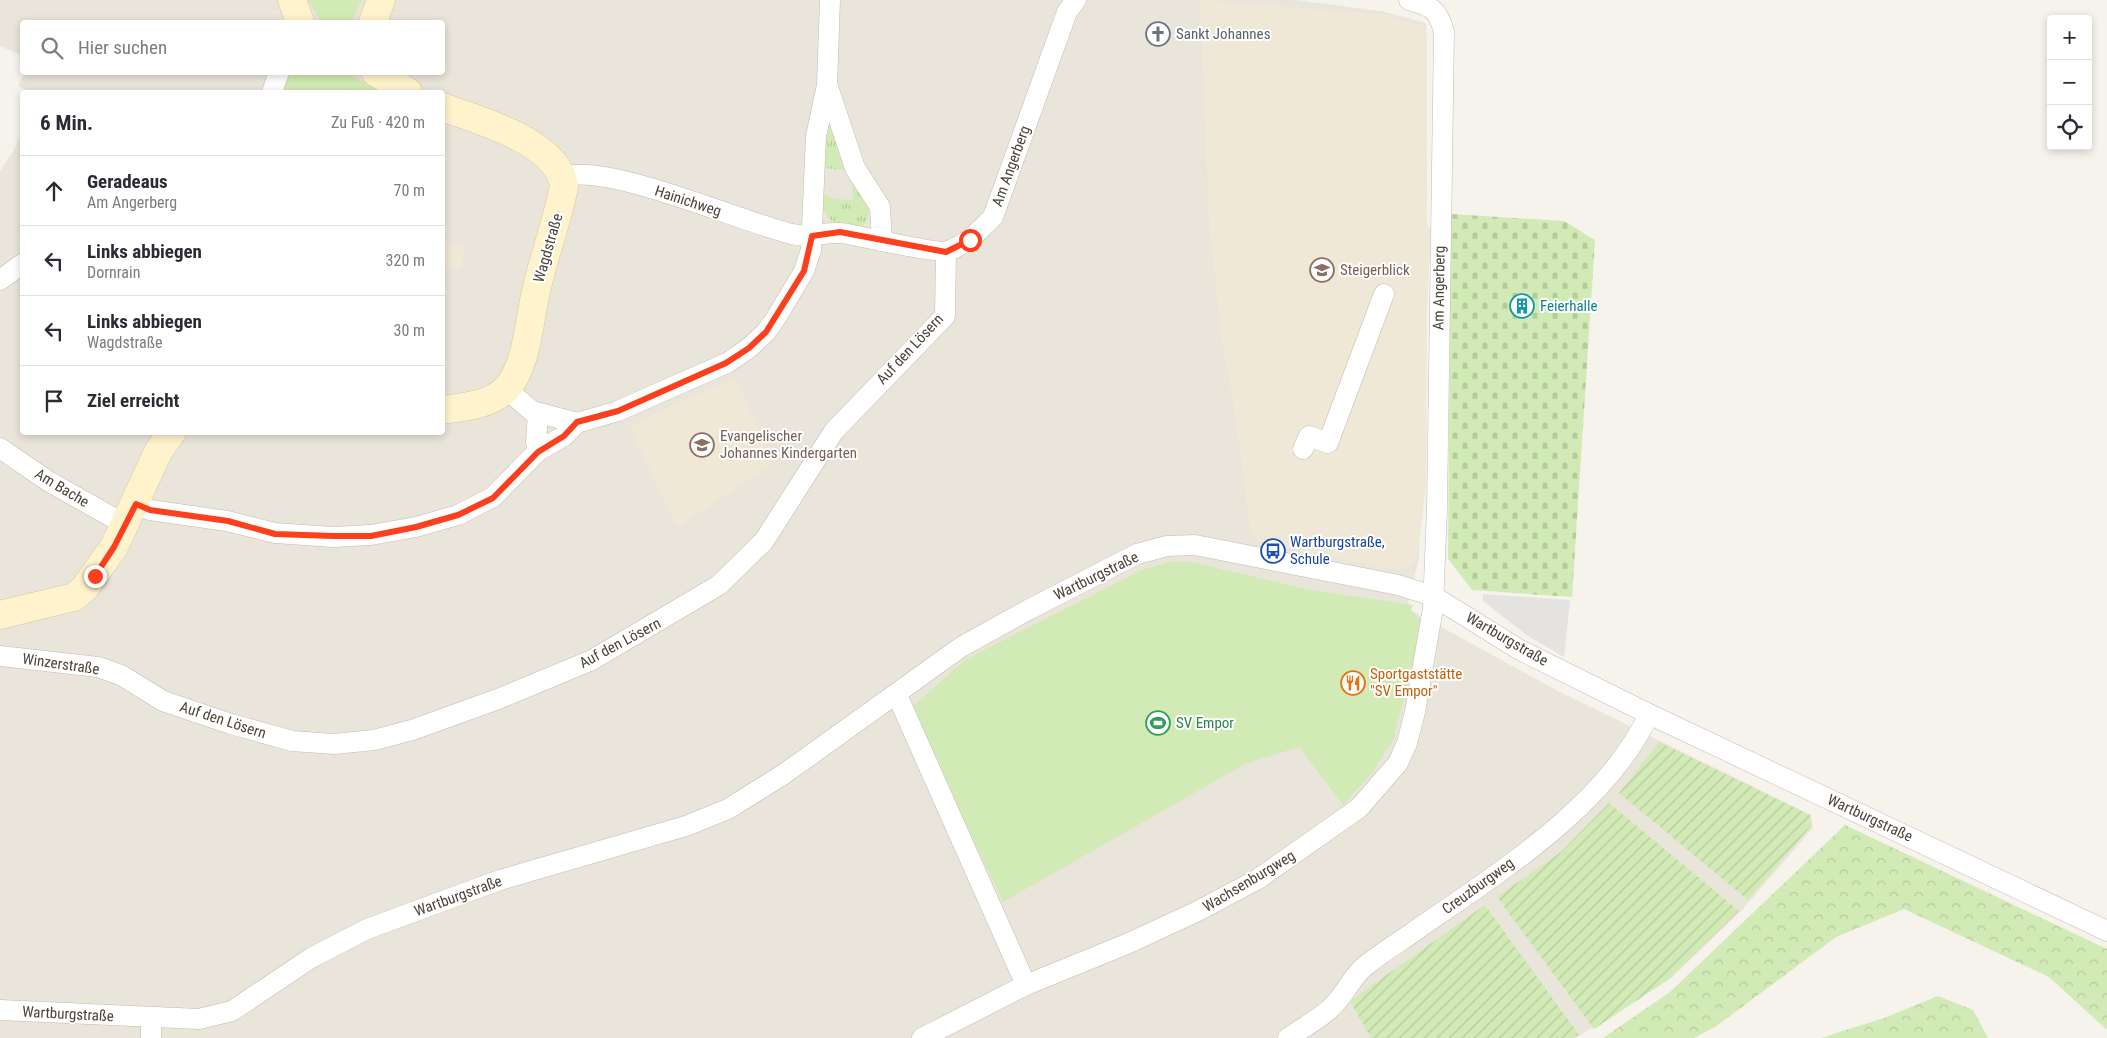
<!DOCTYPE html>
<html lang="de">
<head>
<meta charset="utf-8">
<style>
  :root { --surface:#fff; --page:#f2f2f3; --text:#2b2b33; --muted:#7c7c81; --line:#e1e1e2 }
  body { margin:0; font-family:"Roboto Condensed",sans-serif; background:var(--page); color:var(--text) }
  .controls { position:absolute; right:15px; top:15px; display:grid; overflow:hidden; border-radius:5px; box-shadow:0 2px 8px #0003 }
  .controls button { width:45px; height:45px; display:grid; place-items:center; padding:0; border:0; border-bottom:1px solid var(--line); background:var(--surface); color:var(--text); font:25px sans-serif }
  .stop { position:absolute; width:15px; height:15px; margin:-11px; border:4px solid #fc3f1d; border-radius:50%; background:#fff }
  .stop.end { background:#fc3f1d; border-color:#fff; box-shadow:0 1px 5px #0008 }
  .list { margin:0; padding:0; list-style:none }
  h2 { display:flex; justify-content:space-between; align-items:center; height:65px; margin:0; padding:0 20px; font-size:21px }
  h2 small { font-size:16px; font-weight:400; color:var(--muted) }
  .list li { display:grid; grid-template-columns:32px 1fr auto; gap:15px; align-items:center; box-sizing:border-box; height:70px; padding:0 20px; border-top:1px solid var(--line) }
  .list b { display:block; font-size:19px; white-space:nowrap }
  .list p { margin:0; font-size:16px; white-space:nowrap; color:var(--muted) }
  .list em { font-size:16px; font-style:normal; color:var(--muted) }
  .icon { flex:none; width:28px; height:28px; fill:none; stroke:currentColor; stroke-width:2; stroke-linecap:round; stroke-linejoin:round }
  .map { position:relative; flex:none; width:2107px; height:1038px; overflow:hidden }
  .search { position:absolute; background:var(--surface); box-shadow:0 2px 8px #0003; left:20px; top:20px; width:425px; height:55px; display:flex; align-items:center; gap:12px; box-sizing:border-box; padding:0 18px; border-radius:5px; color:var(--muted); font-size:19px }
  .panel { position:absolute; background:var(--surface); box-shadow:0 2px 8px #0003; left:20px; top:90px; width:425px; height:345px; border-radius:5px }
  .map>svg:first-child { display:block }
  .residential { fill:#eae5da }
  .education { fill:#efe8d6 }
  .grass { fill:url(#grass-tufts) }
  .forest { fill:url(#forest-crowns) }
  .cemetery { fill:url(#cemetery-stones) }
  .park { fill:#d2eab5 }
  .garden { fill:url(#garden-furrows) }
  .parking { fill:#e5e3e0 }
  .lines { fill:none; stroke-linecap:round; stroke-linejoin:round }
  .street-casing { stroke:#c2bbae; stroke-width:21 }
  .secondary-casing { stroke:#d6c79b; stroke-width:29 }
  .street { stroke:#fff; stroke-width:20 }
  .secondary { stroke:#fff3cd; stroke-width:28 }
  .route { stroke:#fc3f1d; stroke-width:6 }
  .labels { text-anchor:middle; stroke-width:4; stroke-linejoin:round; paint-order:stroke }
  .worship-label { font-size:15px; fill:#5b616d; stroke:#fff; text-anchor:start }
  .street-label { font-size:15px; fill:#4b4439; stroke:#fff }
  .education-label { font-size:15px; fill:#785e54; stroke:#fff; text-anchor:start }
  .culture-label { font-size:15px; fill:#0d838f; stroke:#fff; text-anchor:start }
  .transit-label { font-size:15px; fill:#164399; stroke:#fff; text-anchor:start }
  .food-label { font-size:15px; fill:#c56008; stroke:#fff; text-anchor:start }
  .leisure-label { font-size:15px; fill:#27864d; stroke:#fff; text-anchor:start }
</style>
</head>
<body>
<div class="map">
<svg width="2107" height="1038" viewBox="0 0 2107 1038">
  <defs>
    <pattern id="grass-tufts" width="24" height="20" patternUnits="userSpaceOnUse" patternTransform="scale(1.25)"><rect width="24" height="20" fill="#d2eab5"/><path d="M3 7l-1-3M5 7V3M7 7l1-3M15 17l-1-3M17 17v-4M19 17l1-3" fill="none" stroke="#b6ca9c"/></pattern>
    <pattern id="forest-crowns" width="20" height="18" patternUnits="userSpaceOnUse" patternTransform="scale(1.25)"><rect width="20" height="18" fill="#d2eab5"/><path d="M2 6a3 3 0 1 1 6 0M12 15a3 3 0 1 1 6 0" fill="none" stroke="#b6ca9c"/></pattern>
    <pattern id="cemetery-stones" width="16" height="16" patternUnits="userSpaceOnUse" patternTransform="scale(1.25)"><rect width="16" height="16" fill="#d2eab5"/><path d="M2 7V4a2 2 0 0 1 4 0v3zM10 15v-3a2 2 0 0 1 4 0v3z" fill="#b6ca9c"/></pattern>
    <pattern id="garden-furrows" width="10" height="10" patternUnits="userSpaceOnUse" patternTransform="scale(1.25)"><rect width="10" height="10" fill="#d2eab5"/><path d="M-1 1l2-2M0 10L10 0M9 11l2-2" fill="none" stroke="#b6ca9c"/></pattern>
  </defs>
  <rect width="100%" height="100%" fill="#f6f3ec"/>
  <!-- residential -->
  <path class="residential" d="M0,0H1297L1385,12L1426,23L1419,558L1407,608L1556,690L1811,815L1813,828L1742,910L1670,979L1576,1038H0V171L16,147L22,130V432H442V92H31L18,86L25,72H442V22H22V56L0,46Z"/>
  <!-- education -->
  <g class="education">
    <path d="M1200,0L1388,15L1423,26L1427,34V225L1431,231L1427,309L1426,487L1418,553L1411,563L1401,569L1385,568L1256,541L1251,533L1233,399L1222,342L1209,219Z"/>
    <path d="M442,240L465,248L460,268L443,266Z"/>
    <path d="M735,377L773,464L677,527L630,426Z"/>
  </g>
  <!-- grass -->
  <path class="grass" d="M827,107L860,188L857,190L869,206L868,219L861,228C833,222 823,225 821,193L835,199L853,200L852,181L849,171L826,168L822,183Z"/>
  <!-- forest -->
  <g class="forest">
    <path d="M1845,825L2107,949V1030L2049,977L1904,909L1836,937L1715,1027L1694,1038H1603L1670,992Z"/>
    <path d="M1938,996L1973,1010L1988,1038H1821L1884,1018Z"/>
  </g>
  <!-- cemetery -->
  <path class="cemetery" d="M1451,214L1564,221L1595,240L1572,597L1472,590L1448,559Z"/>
  <!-- park -->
  <g class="park">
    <path d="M308,0H362L351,22H321Z"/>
    <path d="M285,72L345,73L384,92H280Z"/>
    <path d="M1169,562H1191L1310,590L1413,605L1411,611L1423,622L1394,738L1373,772L1343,805L1299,747L1245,764L1003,902L911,708L966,659L1142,570Z"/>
  </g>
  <!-- garden -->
  <g class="garden">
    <path d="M1659,742L1810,815L1811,826L1748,900L1619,793Z"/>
    <path d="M1609,803L1739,911L1669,979L1594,1029L1497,897L1561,852Z"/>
    <path d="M1485,905L1579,1035L1572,1038H1371L1350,1001Z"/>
  </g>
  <!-- parking -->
  <path class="parking" d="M1483,594L1570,600L1564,657L1528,636L1483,601Z"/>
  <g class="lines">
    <!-- street casing -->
    <g class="street-casing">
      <g id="street">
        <path d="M828,87L855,168L880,207L882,241"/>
        <path d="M272,92L279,72"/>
        <path d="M563,177C606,162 741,222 792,234C810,239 829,230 848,234C862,237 940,254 948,251C967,244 979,231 993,217L1067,12L1076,0"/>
        <path d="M0,280L22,264"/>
        <path d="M506,389L532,411L577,423"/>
        <path d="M538,413L536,442L538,451"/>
        <path d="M0,448L48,481L126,525"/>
        <path d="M1303,449L1309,436L1328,443L1384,294"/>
        <path d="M136,504L150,510L227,521L275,533L333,537L371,535L416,527L458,515L493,497L538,451L564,436L577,423L618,411L672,387L727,363L749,348L766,332L776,318L804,271L811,250L816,136L827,85L830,0"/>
        <path d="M0,656L98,667L121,675L163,701L231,724L292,741L334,744L374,740L412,730L498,699L592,660L719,585L764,541L834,431L945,316L946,252"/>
        <path d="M897,695L1026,985"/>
        <path d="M0,1010L199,1019L232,1011L311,958L367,929L500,880L686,826L728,809L784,774L961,647L1028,610L1137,554L1167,546L1195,545L1398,585L1433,596L1520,650L1649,714L2107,931"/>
        <path d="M151,1018V1038"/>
        <path d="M922,1038L1026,985L1129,943L1198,911L1258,879L1359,808L1398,763L1407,743L1415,712L1433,608L1437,508L1444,32C1438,9 1431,6 1409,0"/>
        <path d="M1288,1038C1305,1026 1327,1015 1339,999C1348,988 1354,975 1365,966C1380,954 1396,944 1412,933C1493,876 1606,808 1649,714"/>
      </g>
    </g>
    <!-- secondary casing -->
    <g class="secondary-casing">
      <g id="secondary">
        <path d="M292,0L300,22"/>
        <path d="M373,22L381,0"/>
        <path d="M375,72L408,92"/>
        <path d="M442,107C478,120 560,142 564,187C557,220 546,251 538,283C529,315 529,363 507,388C491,405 464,407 442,410"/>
        <path d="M0,615L74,597L84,589L114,547L158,452L172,432"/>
      </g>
    </g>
    <!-- street -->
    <use href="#street" class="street"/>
    <!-- secondary -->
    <use href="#secondary" class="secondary"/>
  </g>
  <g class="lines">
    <!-- route -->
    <path class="route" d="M95,576L114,547L136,504L150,510L228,521L275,534L333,536H371L416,527L458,515L493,498L538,452L564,436L577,422L618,411L726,363L749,348L766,332L804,271L812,236L840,232L946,252L970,240"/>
  </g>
  <!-- icons -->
  <defs>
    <g id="church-ring" transform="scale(1.25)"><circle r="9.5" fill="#fff" stroke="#6b7280" stroke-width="1.5"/><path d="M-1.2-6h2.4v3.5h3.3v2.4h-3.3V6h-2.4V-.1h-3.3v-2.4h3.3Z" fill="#6b7280"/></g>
    <g id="school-ring" transform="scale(1.25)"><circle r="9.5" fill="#fff" stroke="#8d6e63" stroke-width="1.5"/><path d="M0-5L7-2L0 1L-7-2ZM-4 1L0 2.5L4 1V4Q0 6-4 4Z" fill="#8d6e63"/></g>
    <g id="building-ring" transform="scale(1.25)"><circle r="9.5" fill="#fff" stroke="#0f9aa8" stroke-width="1.5"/><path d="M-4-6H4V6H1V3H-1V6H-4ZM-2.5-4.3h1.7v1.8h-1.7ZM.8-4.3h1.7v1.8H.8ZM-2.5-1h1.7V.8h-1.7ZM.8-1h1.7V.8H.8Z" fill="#0f9aa8"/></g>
    <g id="bus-ring" transform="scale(1.25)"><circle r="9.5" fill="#fff" stroke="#1a4fb4" stroke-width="1.5"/><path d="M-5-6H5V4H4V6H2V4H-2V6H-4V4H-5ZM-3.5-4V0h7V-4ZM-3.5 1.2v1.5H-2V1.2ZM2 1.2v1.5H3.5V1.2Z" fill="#1a4fb4"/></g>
    <g id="restaurant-ring" transform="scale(1.25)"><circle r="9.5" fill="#fff" stroke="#e8710a" stroke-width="1.5"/><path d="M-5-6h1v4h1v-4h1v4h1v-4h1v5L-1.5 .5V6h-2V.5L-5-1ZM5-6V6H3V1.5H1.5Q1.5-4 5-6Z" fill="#e8710a"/></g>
    <g id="stadium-ring" transform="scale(1.25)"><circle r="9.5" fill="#fff" stroke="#2e9e5b" stroke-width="1.5"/><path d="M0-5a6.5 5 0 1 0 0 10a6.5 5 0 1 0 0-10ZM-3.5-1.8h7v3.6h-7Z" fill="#2e9e5b"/></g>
  </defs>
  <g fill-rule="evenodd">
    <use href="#church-ring" x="1158" y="34"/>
    <use href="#school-ring" x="1322" y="270"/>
    <use href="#building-ring" x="1522" y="306"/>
    <use href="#school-ring" x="702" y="445"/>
    <use href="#bus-ring" x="1273" y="551"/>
    <use href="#restaurant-ring" x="1353" y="683"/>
    <use href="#stadium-ring" x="1158" y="723"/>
  </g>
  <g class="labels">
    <!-- worship labels -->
    <g class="worship-label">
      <text x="1176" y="39">Sankt Johannes</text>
    </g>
    <!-- street labels -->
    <g class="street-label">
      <text transform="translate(1011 166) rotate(-70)" y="5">Am Angerberg</text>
      <text transform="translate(688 201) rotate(18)" y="5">Hainichweg</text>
      <text transform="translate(548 248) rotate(-74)" y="5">Wagdstraße</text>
      <text transform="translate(1439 288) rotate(-89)" y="5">Am Angerberg</text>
      <text transform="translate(910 349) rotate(-47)" y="5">Auf den Lösern</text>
      <text transform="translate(62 488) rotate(31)" y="5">Am Bache</text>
      <text transform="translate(1096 576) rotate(-26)" y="5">Wartburgstraße</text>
      <text transform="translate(1507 639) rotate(30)" y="5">Wartburgstraße</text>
      <text transform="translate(620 643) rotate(-28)" y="5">Auf den Lösern</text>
      <text transform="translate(61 664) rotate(8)" y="5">Winzerstraße</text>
      <text transform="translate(223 720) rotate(18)" y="5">Auf den Lösern</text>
      <text transform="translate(1870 818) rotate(25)" y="5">Wartburgstraße</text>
      <text transform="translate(1249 881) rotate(-31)" y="5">Wachsenburgweg</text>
      <text transform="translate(1478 886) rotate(-36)" y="5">Creuzburgweg</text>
      <text transform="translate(458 896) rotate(-20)" y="5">Wartburgstraße</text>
      <text transform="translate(68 1014) rotate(3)" y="5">Wartburgstraße</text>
    </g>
    <!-- education labels -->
    <g class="education-label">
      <text x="1340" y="275">Steigerblick</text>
      <text x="720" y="441">Evangelischer<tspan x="720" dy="17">Johannes Kindergarten</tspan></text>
    </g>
    <!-- culture labels -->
    <g class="culture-label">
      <text x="1540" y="311">Feierhalle</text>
    </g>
    <!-- transit labels -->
    <g class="transit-label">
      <text x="1290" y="547">Wartburgstraße,<tspan x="1290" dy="17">Schule</tspan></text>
    </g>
    <!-- food labels -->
    <g class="food-label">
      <text x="1370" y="679">Sportgaststätte<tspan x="1370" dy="17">"SV Empor"</tspan></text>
    </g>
    <!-- leisure labels -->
    <g class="leisure-label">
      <text x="1176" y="728">SV Empor</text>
    </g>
  </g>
</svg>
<div class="controls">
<button>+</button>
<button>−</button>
<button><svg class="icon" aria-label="locate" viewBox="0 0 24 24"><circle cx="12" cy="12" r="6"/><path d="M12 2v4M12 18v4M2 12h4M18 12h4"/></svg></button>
</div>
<div class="stop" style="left:970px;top:240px"></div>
<div class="stop end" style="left:95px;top:576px"></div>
<div class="search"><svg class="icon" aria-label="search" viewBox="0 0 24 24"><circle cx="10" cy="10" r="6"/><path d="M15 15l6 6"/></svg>Hier suchen</div>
<section class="panel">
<h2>6 Min.<small>Zu Fuß · 420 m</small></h2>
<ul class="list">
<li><svg class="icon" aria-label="ahead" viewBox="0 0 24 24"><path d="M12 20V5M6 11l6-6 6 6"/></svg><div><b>Geradeaus</b><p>Am Angerberg</p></div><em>70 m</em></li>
<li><svg class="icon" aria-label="left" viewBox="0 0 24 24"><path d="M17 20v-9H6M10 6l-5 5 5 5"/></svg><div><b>Links abbiegen</b><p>Dornrain</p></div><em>320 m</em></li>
<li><svg class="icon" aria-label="left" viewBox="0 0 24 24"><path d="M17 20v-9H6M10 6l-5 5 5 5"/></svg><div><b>Links abbiegen</b><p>Wagdstraße</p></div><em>30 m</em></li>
<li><svg class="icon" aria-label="arrive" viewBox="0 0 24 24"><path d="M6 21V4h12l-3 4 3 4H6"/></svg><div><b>Ziel erreicht</b></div></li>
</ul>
</section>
</div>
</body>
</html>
